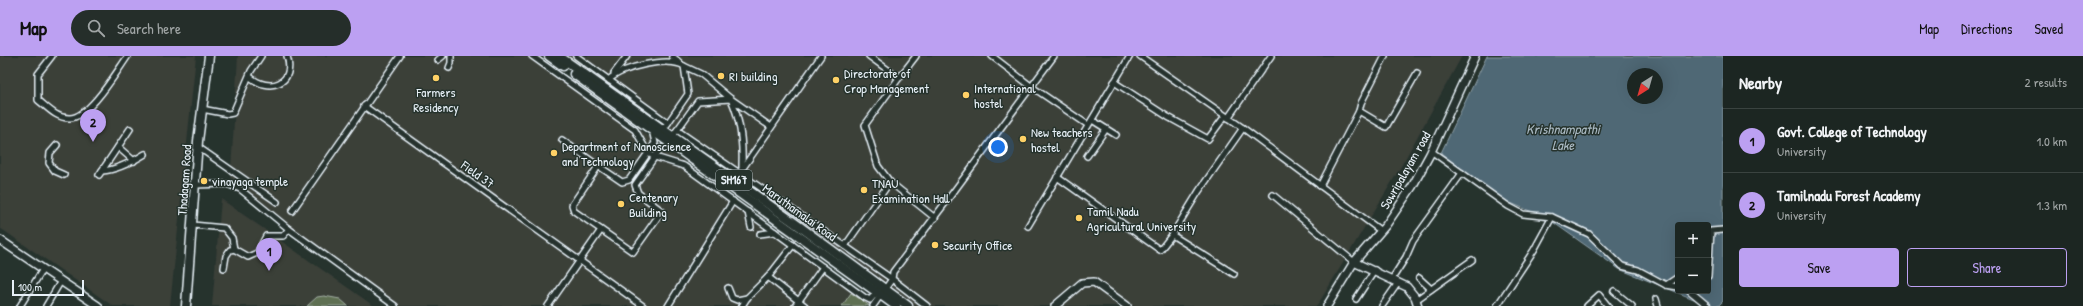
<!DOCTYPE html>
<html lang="en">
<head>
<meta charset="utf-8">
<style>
  :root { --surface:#1c2622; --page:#252e2a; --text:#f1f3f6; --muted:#a0a5a5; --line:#3a4340; --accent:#bca0f2 }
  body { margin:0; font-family:"Patrick Hand",sans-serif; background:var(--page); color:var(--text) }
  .controls { position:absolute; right:12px; bottom:12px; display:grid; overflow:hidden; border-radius:4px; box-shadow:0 4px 16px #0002 }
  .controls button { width:36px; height:36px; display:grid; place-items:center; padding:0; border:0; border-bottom:1px solid var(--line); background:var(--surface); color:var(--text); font:20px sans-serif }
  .compass { position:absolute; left:1627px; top:12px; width:36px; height:36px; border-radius:50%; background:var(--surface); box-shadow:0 4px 16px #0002; rotate:217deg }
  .scale { position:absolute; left:12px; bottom:10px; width:72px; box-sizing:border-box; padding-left:4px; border:2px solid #e8f1f8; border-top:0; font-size:11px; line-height:14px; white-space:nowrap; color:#e8f1f8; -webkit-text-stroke:3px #26332d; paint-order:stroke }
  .you { position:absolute; left:998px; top:91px; width:14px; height:14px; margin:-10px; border:3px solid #fff; border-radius:50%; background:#1a73e8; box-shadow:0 0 0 6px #1a73e833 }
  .badge { display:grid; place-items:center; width:26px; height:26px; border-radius:50%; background:var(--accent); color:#111; font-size:13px; font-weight:700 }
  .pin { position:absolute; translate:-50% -33px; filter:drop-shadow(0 1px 2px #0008) }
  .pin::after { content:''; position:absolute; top:21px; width:14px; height:12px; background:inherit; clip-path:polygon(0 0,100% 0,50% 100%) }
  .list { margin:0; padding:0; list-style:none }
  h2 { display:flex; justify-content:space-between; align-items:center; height:52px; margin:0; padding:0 16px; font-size:17px }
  h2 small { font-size:13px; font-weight:400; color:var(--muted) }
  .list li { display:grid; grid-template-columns:26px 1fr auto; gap:12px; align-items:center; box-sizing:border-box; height:64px; padding:0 16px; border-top:1px solid var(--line) }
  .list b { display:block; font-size:15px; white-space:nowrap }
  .list p { margin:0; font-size:13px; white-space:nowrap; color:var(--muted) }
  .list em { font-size:13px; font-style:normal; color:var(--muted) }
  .actions { display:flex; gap:8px; padding:12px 16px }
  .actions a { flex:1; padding:9px 0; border:1px solid var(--accent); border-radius:4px; text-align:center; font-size:14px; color:var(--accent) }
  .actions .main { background:var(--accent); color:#111 }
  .icon { flex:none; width:22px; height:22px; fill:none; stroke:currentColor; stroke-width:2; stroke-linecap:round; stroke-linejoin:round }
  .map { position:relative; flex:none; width:1723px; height:250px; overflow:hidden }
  header { display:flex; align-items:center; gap:24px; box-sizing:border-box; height:56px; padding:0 20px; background:var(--accent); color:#111 }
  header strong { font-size:19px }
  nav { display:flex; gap:22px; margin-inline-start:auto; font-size:14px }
  .search { width:280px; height:36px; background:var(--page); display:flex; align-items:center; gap:10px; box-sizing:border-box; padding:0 14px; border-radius:22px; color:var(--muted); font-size:15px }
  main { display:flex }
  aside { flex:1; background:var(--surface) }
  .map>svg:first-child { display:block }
  .built { fill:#3a3f39 }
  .green { fill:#5f7052; stroke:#a4b0a5 }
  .water { fill:#506874; stroke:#8d9fa9; fill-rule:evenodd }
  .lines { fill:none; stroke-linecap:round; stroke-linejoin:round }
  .street-casing { stroke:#e8f1f8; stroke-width:8 }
  .secondary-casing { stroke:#e8f1f8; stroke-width:10 }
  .primary-casing { stroke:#e8f1f8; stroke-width:11 }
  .street { stroke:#26332d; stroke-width:5 }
  .secondary { stroke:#26332d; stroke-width:7 }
  .primary { stroke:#26332d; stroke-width:8 }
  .poi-dot { fill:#ffd166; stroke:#26332d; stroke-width:1.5 }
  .labels { text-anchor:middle; stroke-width:3; stroke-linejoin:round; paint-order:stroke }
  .shield { fill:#26332d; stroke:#aeb8bb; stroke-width:1 }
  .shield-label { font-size:12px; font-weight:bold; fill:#e8f1f8 }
  .poi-label { font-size:13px; fill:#e8f1f8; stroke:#26332d; text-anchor:start }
  .street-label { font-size:13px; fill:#e8f1f8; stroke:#26332d }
  .water-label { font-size:14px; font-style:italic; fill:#abbac3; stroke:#26332d }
</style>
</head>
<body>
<header>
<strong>Map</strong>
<div class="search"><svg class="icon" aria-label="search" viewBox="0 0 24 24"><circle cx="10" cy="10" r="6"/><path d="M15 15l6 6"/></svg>Search here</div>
<nav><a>Map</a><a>Directions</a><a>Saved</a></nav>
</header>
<main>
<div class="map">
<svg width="1723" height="250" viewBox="0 0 1723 250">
  <rect width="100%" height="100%" fill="#26332d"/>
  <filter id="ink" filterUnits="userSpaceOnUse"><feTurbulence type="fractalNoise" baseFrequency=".025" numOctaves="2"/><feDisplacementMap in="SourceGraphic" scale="8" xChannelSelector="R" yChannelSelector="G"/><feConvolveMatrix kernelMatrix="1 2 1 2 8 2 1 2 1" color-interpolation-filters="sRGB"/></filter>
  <g filter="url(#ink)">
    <!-- built -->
    <g class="built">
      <path d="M0,0H196L170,250H113L0,172Z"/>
      <path d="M238,0H538L882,250H398L230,131Z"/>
      <path d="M565,0H1462L1399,114L1317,250H912Z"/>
      <path d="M221,143L374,250H212Z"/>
    </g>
    <!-- green -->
    <g class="green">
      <path d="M851,237L870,250H842Z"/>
      <path d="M324,240L340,243L348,250H307L317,241Z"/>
    </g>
    <!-- water -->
    <path class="water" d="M1487,0H1723V245L1718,250H1711L1619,213L1547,162L1501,143L1441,97ZM1633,18H1657V42H1633ZM1678,169H1708V235H1678Z"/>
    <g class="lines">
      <!-- street casing -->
      <g class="street-casing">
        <g id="street">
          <path d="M52,0L38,18V44C47,51 56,62 69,62C89,63 117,15 128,0"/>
          <path d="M532,0L635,74L648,97L655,101L684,110L775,176L760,178"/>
          <path d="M576,0L668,67"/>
          <path d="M672,0L680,7"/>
          <path d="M869,0L899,22L865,69L878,110L890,126L935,162"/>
          <path d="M992,0L1032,31L1088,69"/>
          <path d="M1140,0L1243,72L1381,175"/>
          <path d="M438,4L443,0"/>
          <path d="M684,10L701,18L731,43L771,71"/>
          <path d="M449,12L451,7V0"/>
          <path d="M614,17L627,0"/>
          <path d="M250,21C269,37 296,28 287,0"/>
          <path d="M899,22L916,0"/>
          <path d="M609,24C620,11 670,0 684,10L688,38L663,74"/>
          <path d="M1114,26L1168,61L1208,83L1225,60"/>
          <path d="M364,50L643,250"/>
          <path d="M202,53L228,58L233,57L251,15L261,0"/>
          <path d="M1359,55L1386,71L1417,17"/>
          <path d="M1228,62L1271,0"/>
          <path d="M1092,64L1116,79"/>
          <path d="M652,74L655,87L629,124L622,126L600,111L597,112L572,149L574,155L633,196L662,155L638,137L635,129L661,92L675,91"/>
          <path d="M677,74L845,190"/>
          <path d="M675,77L698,45L731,43C741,65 743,87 742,111"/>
          <path d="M562,84L600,111"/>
          <path d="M57,89L50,97L49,107L55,115L64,119"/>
          <path d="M118,91L134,105"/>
          <path d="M198,91L277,146"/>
          <path d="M1431,95L1508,150L1523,158L1552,161L1589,178L1622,210L1638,214L1666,229L1678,231"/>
          <path d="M1087,100L1106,73"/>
          <path d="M102,115C117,114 132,106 145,98"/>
          <path d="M99,119L130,73"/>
          <path d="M738,119L821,0"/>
          <path d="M1057,121L1160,194L1172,179L1234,218"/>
          <path d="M890,126L845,190L892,223L927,250"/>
          <path d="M195,129L227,128L240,133L289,173L395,250"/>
          <path d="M1320,130L1359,55L1361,47L1385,0"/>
          <path d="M1273,139L1354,206"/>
          <path d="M292,155L400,0"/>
          <path d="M748,156L751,171"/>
          <path d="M193,169L224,172L232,182L234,193L230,194L226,200L224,212"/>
          <path d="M1028,170L1130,0"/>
          <path d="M775,176L864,241L870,244L877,236"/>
          <path d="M1172,179L1199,135L1243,72"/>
          <path d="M234,193L248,201L257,197L266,180H283L289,173"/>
          <path d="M1708,220L1711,175L1723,174"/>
          <path d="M768,221L805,250"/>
          <path d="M1419,222L1431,233"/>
          <path d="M1392,223L1406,201L1413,185L1462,117"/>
          <path d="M1666,229L1678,221"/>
          <path d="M728,232L732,242L737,244L747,242"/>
          <path d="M1614,235L1632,250"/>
          <path d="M1690,235L1708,250"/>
          <path d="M1356,243L1375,214"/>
          <path d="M1656,243L1658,250"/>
          <path d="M1416,244L1472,204"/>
          <path d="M20,250L43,213"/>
          <path d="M46,250L61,225"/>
          <path d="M548,250L601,174"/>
          <path d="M668,250L733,145"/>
          <path d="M742,250L747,242L769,220L793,189"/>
          <path d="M795,250L823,211"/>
          <path d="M873,250L892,223L893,216L946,146L1054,0"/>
          <path d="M1382,250L1398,227"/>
          <path d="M1497,250L1534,194L1552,161"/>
          <path d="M1587,250L1599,239L1608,250"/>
        </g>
      </g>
      <!-- secondary casing -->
      <g class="secondary-casing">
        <g id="secondary">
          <path d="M0,184L98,250"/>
          <path d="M1354,206L1407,231L1415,241L1418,250"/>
          <path d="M1055,250L1082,227L1094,226L1127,250"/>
          <path d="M1327,250L1354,206L1386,169L1412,131L1430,98L1475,0"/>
        </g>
      </g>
      <!-- primary casing -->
      <g class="primary-casing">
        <g id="primary">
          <path d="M549,0L563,10"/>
          <path d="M559,0L799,170L908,250"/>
          <path d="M574,18L896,250"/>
          <path d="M186,250L198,85L209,0"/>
        </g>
      </g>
      <!-- street -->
      <use href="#street" class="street"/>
      <!-- secondary -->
      <use href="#secondary" class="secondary"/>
      <!-- primary -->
      <use href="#primary" class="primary"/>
    </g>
  </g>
  <!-- markers -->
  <g class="poi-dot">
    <circle cx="721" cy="20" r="4"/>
    <circle cx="436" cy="22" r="4"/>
    <circle cx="836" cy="24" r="4"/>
    <circle cx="966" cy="39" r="4"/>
    <circle cx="1023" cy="83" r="4"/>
    <circle cx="554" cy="97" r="4"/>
    <circle cx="204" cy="125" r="4"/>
    <circle cx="864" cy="134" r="4"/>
    <circle cx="621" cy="148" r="4"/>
    <circle cx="1079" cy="162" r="4"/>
    <circle cx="935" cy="189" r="4"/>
  </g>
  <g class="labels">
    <!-- shield labels -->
    <rect class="shield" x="716" y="114" width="36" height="20" rx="3"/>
    <g class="shield-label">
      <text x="734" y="128">SH167</text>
    </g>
    <!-- poi labels -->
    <g class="poi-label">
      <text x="844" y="22">Directorate of<tspan x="844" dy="15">Crop Management</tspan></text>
      <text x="729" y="25">RI building</text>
      <text x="974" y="37">International<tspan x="974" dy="15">hostel</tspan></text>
      <text x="436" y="41" text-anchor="middle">Farmers<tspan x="436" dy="15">Residency</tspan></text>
      <text x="1031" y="81">New teachers<tspan x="1031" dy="15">hostel</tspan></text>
      <text x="562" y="95">Department of Nanoscience<tspan x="562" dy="15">and Technology</tspan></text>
      <text x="212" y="130">vinayaga temple</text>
      <text x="872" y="132">TNAU<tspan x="872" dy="15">Examination Hall</tspan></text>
      <text x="629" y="146">Centenary<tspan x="629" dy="15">Building</tspan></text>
      <text x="1087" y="160">Tamil Nadu<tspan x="1087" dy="15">Agricultural University</tspan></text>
      <text x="943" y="194">Security Office</text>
    </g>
    <!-- street labels -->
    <g class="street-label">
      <text transform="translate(1405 114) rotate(-60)" y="5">Sowripalayam road</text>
      <text transform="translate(478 118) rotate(35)" y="5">Field 37</text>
      <text transform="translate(184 124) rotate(-86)" y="5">Thadagam Road</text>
      <text transform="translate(800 156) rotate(36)" y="5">Maruthamalai Road</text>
    </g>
    <!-- water labels -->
    <g class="water-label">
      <text x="1563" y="78">Krishnampathi<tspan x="1563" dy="16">Lake</tspan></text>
    </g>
  </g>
</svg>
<div class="controls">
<button>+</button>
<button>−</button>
</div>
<svg class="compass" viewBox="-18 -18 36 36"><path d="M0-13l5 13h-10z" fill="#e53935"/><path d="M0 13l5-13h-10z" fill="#a0a5a5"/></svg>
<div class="scale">100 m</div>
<div class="you"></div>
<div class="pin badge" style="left:269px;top:215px">1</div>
<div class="pin badge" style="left:93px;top:86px">2</div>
</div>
<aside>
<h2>Nearby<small>2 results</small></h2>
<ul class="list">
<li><span class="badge">1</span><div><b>Govt. College of Technology</b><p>University</p></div><em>1.0 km</em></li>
<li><span class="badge">2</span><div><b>Tamilnadu Forest Academy</b><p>University</p></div><em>1.3 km</em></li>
</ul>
<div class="actions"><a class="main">Save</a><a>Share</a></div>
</aside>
</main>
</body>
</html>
